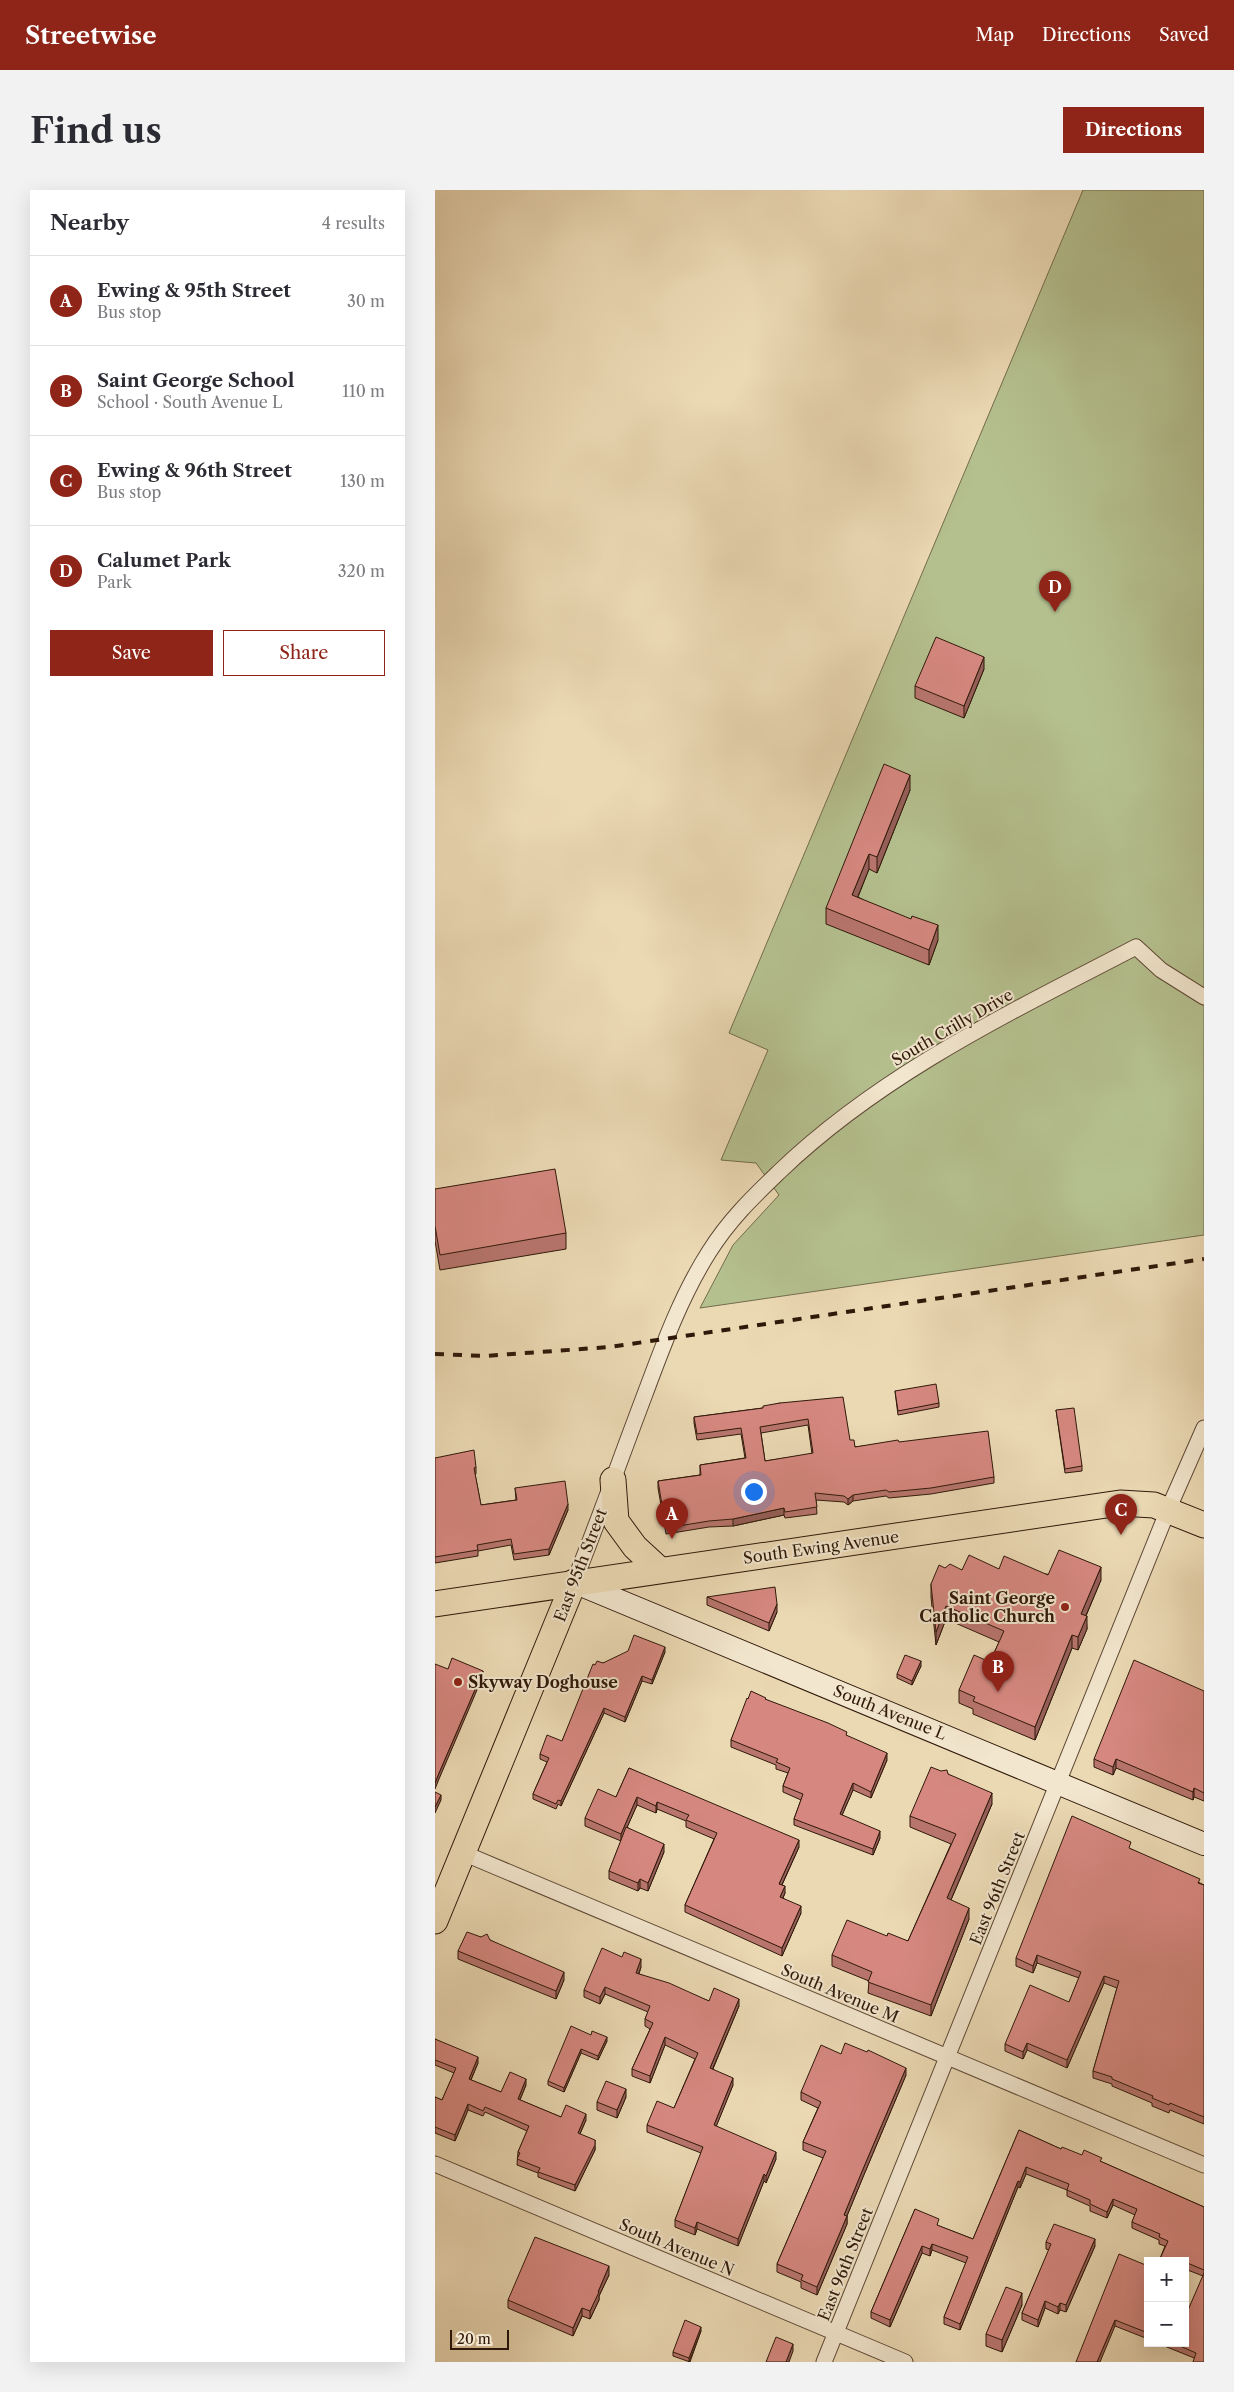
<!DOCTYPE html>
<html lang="en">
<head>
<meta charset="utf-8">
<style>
  :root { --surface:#fff; --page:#f2f2f3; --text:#2b2b33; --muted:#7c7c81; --line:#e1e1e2; --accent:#8f2418 }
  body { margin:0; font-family:"Libre Caslon Text",serif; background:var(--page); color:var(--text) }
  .controls { position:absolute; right:15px; bottom:15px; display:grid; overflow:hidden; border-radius:0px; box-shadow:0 5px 20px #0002 }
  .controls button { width:45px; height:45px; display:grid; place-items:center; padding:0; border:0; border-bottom:1px solid var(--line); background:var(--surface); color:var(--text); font:25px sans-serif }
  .scale { position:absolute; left:15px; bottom:12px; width:59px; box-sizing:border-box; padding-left:5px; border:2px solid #2f1809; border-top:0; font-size:14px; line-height:18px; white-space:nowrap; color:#2f1809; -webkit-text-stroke:4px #f2e6ce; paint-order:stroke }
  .you { position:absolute; left:318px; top:1301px; width:18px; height:18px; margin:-12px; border:4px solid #fff; border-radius:50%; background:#1a73e8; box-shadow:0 0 0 8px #1a73e833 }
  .badge { display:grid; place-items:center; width:32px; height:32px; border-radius:50%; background:var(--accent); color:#fff; font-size:16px; font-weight:700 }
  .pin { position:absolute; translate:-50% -41px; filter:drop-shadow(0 1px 2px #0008) }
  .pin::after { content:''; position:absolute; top:26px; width:18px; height:15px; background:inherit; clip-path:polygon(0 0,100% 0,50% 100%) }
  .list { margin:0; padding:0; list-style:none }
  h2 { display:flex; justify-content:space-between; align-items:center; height:65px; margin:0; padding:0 20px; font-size:21px }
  h2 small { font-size:16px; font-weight:400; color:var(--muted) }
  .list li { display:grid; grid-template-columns:32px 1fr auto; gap:15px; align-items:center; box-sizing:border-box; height:90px; padding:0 20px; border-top:1px solid var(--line) }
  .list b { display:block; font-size:19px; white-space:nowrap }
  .list p { margin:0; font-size:16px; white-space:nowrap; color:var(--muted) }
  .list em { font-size:16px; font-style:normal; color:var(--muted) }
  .actions { display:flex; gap:10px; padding:15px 20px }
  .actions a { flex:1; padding:11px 0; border:1px solid var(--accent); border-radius:0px; text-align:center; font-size:18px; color:var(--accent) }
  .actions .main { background:var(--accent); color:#fff }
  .map { position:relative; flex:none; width:769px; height:2172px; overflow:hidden; border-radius:0px }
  header { display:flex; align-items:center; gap:30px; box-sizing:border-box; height:70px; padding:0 25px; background:var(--accent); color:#fff }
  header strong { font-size:24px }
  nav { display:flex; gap:28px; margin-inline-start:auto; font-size:18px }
  .intro { display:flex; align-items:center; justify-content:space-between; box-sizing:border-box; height:120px; padding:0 30px }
  h1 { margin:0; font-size:35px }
  .button { padding:12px 22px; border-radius:0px; background:var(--accent); color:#fff; font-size:18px; font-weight:700 }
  main { display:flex; gap:30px; padding:0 30px }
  aside { flex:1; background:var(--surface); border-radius:0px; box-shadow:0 5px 20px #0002 }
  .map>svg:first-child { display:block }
  .green { fill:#b5c08f; stroke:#726c4c }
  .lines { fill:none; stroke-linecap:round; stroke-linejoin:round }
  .street-casing { stroke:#5e4834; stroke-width:17 }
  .secondary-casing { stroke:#2f1809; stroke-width:24 }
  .primary-casing { stroke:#2f1809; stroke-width:27 }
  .street { stroke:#f2e6ce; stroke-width:15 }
  .secondary { stroke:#f2e6ce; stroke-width:22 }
  .primary { stroke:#ebd9b4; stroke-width:25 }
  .rail { stroke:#2f1809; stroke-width:4; stroke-dasharray:9 9; stroke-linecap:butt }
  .wall { fill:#b8756e; stroke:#2f1809; fill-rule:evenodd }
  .shaded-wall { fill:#965f5a; stroke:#2f1809 }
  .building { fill:#d68880; stroke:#2f1809; fill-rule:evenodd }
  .poi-dot { fill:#8f2418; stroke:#f2e6ce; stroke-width:2 }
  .labels { text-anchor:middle; stroke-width:4; stroke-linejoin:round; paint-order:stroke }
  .street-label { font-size:16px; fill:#2f1809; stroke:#f2e6ce }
  .poi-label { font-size:16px; font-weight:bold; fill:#2f1809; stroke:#f2e6ce; text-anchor:end }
</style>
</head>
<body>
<header>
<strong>Streetwise</strong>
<nav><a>Map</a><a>Directions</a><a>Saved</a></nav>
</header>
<div class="intro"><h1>Find us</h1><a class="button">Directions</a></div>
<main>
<aside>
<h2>Nearby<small>4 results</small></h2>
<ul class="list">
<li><span class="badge">A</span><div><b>Ewing &amp; 95th Street</b><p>Bus stop</p></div><em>30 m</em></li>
<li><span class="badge">B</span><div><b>Saint George School</b><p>School · South Avenue L</p></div><em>110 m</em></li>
<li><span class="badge">C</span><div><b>Ewing &amp; 96th Street</b><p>Bus stop</p></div><em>130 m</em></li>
<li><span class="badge">D</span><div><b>Calumet Park</b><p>Park</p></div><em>320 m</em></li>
</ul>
<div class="actions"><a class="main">Save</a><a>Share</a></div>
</aside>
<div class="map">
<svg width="769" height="2172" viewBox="0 0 769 2172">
  <rect width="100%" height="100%" fill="#ebd9b4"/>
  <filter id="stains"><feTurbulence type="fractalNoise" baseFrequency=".004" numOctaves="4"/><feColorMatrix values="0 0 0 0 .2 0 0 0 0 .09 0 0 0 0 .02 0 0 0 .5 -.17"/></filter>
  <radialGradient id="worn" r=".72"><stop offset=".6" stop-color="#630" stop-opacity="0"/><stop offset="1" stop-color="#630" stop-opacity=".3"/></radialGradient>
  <!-- green -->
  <path class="green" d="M648,0H769V1045L265,1118L298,1055L344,1005L321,973L286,970L333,860L294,843Z"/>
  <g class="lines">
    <!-- street casing -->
    <g class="street-casing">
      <g id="street">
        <path d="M139,1392C164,1330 186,1267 210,1204C228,1156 246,1106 274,1062C294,1030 317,1008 344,982C447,883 576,822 701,757L726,780L769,807"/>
        <path d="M28,1663L769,1975"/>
        <path d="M0,1974L470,2172"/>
        <path d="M389,2172L733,1320L769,1238"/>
      </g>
    </g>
    <!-- secondary casing -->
    <g class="secondary-casing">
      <path id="secondary" d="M139,1392L769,1654"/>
    </g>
    <!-- primary casing -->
    <g class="primary-casing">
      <g id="primary">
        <path d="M178,1290L181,1331L200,1357L225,1380"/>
        <path d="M0,1414L685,1313L719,1315L769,1335"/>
        <path d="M0,1731L139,1392"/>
      </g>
    </g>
    <!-- street -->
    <use href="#street" class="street"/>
    <!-- secondary -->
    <use href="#secondary" class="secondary"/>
    <!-- primary -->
    <use href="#primary" class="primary"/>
    <!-- rail -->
    <path class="rail" d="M0,1164L49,1166L175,1157L769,1069"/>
  </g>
  <!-- wall -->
  <g class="wall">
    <path d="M549,479L529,528L480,508V496Z"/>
    <path d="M475,600L442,683L434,679L423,707L503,750L494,775L391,734V718Z"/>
    <path d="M0,999L131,1043V1059L5,1080L0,1051Z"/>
    <path d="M460,1201L504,1213V1217L463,1225Z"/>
    <path d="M345,1213L415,1250L420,1257L464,1252L559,1287V1293L496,1304L454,1308L451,1306L418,1311L413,1315L409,1312L381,1310L382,1324L350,1328L349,1325L298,1336L274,1337L231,1344L223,1298V1291L265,1285V1275L310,1268L306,1244L262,1250L259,1233V1227L328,1218ZM373,1235L377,1264L330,1271L326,1243Z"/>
    <path d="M621,1220L647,1276V1281L630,1283Z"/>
    <path d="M0,1268L41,1277V1284H40L46,1315L81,1310L80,1298L133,1320L114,1365L79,1370L76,1355L43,1361V1366L0,1373Z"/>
    <path d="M510,1378L527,1380L564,1379L666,1390L651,1426L652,1439L643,1460L637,1458L600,1550L538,1524V1519L524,1513V1500L555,1472L564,1452L511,1429L501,1455L496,1407V1394Z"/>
    <path d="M272,1407L342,1422L334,1441L272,1415Z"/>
    <path d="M230,1462L217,1494L207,1491L190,1532L169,1523L126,1616L123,1614L121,1619L98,1609V1604L112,1572L105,1569V1564L127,1551L160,1475L168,1473Z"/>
    <path d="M486,1476L477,1495L462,1488V1484Z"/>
    <path d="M769,1501V1611L759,1607L758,1610L681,1578L678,1585L659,1577V1569Z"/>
    <path d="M313,1509L331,1510L412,1546L452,1570L436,1608L418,1600L407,1625L445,1648L438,1665L359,1635V1629L366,1610L348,1602V1596L353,1583L341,1579V1575L296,1557V1550Z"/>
    <path d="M194,1578L364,1657L347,1695L350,1703L348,1708L366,1723L347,1766L250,1722V1715L279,1649L251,1637V1631L222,1619L221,1623L202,1615L192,1637L229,1662L213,1701L205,1698L203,1701L174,1689V1681L186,1651L150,1636V1628L181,1607Z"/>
    <path d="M513,1584L557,1614L516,1710L534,1729L496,1826L433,1803L434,1791L397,1776V1765L452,1746L473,1751L516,1654L475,1637V1626Z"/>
    <path d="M696,1659L769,1695V1934L735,1920L734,1923L717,1916V1913L677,1896V1894L658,1888V1881L682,1798L669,1793L632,1878L592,1860L588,1869L570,1861V1854L634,1812L644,1788L602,1773L598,1783L581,1776V1768Z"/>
    <path d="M46,1747L55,1750L129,1790L121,1809L23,1769V1761Z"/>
    <path d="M206,1777L204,1784L274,1811L304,1816L278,1879L298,1895L281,1936L341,1969L331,1993L329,1991L303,2056L262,2039L260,2045L240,2037V2030L266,1963L212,1942V1935L239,1918L260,1869L230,1855L215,1893L197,1886V1879L215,1839L210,1836V1829L213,1822L170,1804L165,1814L149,1807V1800Z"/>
    <path d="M156,1845L172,1851L163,1870L146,1863L129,1902L113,1895V1891Z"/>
    <path d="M0,1849L43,1873L36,1890L66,1902L91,1895L85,1910L126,1927L151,1930L145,1944L160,1956V1960L140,2001L103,1987V1983L82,1975L83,1962L92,1941L50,1922L48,1926L33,1920L20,1951L0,1943V1907L7,1910L19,1883L0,1875Z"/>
    <path d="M406,1864L471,1885L428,1987L412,2026V2034L382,2105L366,2098V2092L342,2082V2074L388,1968L368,1960V1952L383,1918L366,1910V1902Z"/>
    <path d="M191,1907L182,1928L162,1920V1912Z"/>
    <path d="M584,1940L626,1959L667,1972L769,2017V2172L722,2153H750L768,2086L750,2079V2071H724L730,2056L724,2054V2050L697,2038V2032L700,2025L678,2015L672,2028L655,2021V2016L632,2006V2000L591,1984L585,1998L583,1997L525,2140L509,2134V2127L531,2073L497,2060L495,2066L487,2063L455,2137L436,2128V2122L480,2019L504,2036L538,2049Z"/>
    <path d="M611,2052L660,2056L631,2122L625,2120L623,2124L610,2118L603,2137L587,2130V2123L614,2060L611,2059Z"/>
    <path d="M713,2076V2149L680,2136L641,2172Z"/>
    <path d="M174,2085L164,2106V2110L155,2129L147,2126L138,2146L73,2118V2110Z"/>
    <path d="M587,2115L567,2162L551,2156V2144Z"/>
    <path d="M266,2141L255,2172L238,2166V2162Z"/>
  </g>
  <!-- shaded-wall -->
  <g class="shaded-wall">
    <path d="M549,467V479L529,528V516Z"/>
    <path d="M475,585V600L442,683V667Z"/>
    <path d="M434,664V679L417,721V705Z"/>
    <path d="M503,735V750L494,775V760Z"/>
    <path d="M418,1305V1311L413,1315V1309Z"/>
    <path d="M133,1314V1320L114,1365V1359Z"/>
    <path d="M349,1318V1325L298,1336V1329Z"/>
    <path d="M666,1377V1390L646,1437V1424Z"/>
    <path d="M342,1414V1422L334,1441V1433Z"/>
    <path d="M511,1416V1429L501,1455V1442Z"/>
    <path d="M652,1426V1439L643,1460V1447Z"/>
    <path d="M637,1445V1458L600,1550V1537Z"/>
    <path d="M230,1457V1462L217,1494V1490Z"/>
    <path d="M486,1471V1476L477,1495V1491Z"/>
    <path d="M48,1481V1486L4,1589L0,1599V1593L4,1583Z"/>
    <path d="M207,1486V1491L190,1532V1527Z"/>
    <path d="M169,1518V1523L126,1616V1611Z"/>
    <path d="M452,1563V1570L436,1608V1602Z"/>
    <path d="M681,1569V1578L678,1585V1577Z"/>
    <path d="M418,1593V1600L405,1630V1624Z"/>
    <path d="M759,1598V1607L758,1610V1602Z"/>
    <path d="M557,1603V1614L512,1719V1708Z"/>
    <path d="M6,1605V1610L0,1623V1617Z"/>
    <path d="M202,1607V1615L186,1651V1644Z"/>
    <path d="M222,1612V1619L221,1623V1616Z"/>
    <path d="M445,1641V1648L438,1665V1659Z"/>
    <path d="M364,1650V1657L344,1701V1694Z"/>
    <path d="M229,1654V1662L213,1701V1693Z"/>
    <path d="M205,1689V1698L203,1701V1693Z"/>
    <path d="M350,1696V1703L345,1714V1707Z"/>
    <path d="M366,1716V1723L347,1766V1758Z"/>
    <path d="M534,1718V1729L496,1826V1815Z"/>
    <path d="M602,1765V1773L598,1783V1776Z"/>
    <path d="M206,1769V1777L201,1790V1783Z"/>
    <path d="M129,1782V1790L121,1809V1801Z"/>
    <path d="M669,1786V1793L632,1878V1870Z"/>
    <path d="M170,1797V1804L165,1814V1807Z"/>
    <path d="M304,1809V1816L275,1885V1878Z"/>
    <path d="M172,1847V1851L163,1870V1866Z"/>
    <path d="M230,1847V1855L215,1893V1886Z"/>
    <path d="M592,1853V1860L588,1869V1862Z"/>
    <path d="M146,1859V1863L129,1902V1898Z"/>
    <path d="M43,1867V1873L34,1894V1889Z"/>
    <path d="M471,1878V1885L428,1987L409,2033V2025L428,1979Z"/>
    <path d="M298,1888V1895L279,1942V1935Z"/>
    <path d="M91,1889V1895L83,1914V1909Z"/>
    <path d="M191,1899V1907L182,1928V1920Z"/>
    <path d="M33,1914V1920L20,1951V1945Z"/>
    <path d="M151,1924V1930L143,1948V1943Z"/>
    <path d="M160,1950V1960L140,2001V1995Z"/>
    <path d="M341,1962V1969L331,1993V1986Z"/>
    <path d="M591,1977V1984L585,1998V1992Z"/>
    <path d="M329,1984V1991L303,2056V2049Z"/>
    <path d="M583,1991V1997L525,2140V2134Z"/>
    <path d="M678,2009V2015L672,2028V2022Z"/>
    <path d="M412,2026V2034L382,2105V2097Z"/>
    <path d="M262,2032V2039L260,2045V2038Z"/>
    <path d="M660,2049V2056L631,2122V2115Z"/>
    <path d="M497,2054V2060L495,2066V2059Z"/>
    <path d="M487,2056V2063L455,2137V2130Z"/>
    <path d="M174,2076V2085L164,2106V2110L155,2129V2121L163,2102Z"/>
    <path d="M587,2103V2115L567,2162V2150Z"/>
    <path d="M610,2111V2118L603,2137V2130Z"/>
    <path d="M625,2113V2120L623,2124V2117Z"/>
    <path d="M147,2118V2126L138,2146V2138Z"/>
    <path d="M680,2130V2136L665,2172H662Z"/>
    <path d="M266,2137V2141L254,2172V2168Z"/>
    <path d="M358,2154V2161L354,2172H351Z"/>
  </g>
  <!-- building -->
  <g class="building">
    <path d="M501,447L549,467L529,516L480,496Z"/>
    <path d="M449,574L475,585L442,667L434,664L417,705L476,729L477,726L503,735L494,760L391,718Z"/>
    <path d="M120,979L131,1043L5,1065L0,1036V999Z"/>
    <path d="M501,1194L504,1213L463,1221L460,1201Z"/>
    <path d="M408,1207L415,1250H419L420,1257L463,1250L464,1252L553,1241L559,1287L496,1298L454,1302L451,1300L418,1305L413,1309L409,1306L380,1303L382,1317L350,1322L349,1318L298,1329L274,1331L231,1338L223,1291L266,1285L265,1275L311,1268L306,1238L262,1244L259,1227L328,1218V1216L345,1213ZM373,1229L378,1263L330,1271L325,1237Z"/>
    <path d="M639,1218L647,1276L630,1279L621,1220Z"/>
    <path d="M39,1260L41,1277L39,1278L46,1315L82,1310L80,1298L130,1291L133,1314L114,1359L79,1364L76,1349L42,1355L43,1360L0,1367V1268Z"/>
    <path d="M624,1360L666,1377L646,1424L652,1426L643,1447L637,1445L600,1537L538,1511L540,1507L524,1500L539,1465L555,1472L569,1441L511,1416L501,1442L496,1394L504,1375L510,1378L515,1374L527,1380L534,1365L564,1379L569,1366L613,1385Z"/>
    <path d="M340,1397L342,1414L334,1433L272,1407Z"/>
    <path d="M199,1445L230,1457L217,1490L207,1486L190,1527L169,1518L126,1611L123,1610L121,1614L98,1604L114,1568L105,1564L112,1545L127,1551L158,1474L160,1475L162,1471L168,1473L193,1461Z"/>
    <path d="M470,1465L486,1471L477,1491L462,1484Z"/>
    <path d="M17,1468L48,1481L4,1583L0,1593V1474L13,1479Z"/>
    <path d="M699,1470L769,1501V1603L759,1598L758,1602L681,1569L678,1577L659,1569Z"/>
    <path d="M316,1501L331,1508L330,1509L393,1533L412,1542L411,1545L452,1563L436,1602L418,1593L405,1624L445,1641L438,1659L359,1629L368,1604L348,1596L355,1578L341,1572L343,1569L296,1550L312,1508L313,1509Z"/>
    <path d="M496,1577L506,1581L512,1580L513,1584L557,1603L512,1708L534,1718L496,1815L433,1792L437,1782L397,1765L412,1730L452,1746L453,1743L473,1751L521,1644L475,1626Z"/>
    <path d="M194,1578L364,1650L344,1694L350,1696L345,1707L366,1716L347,1758L250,1715L282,1643L251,1630L254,1625L222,1612L221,1616L202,1607L186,1644L150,1628L163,1599L181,1607Z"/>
    <path d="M0,1602L6,1605L0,1617Z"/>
    <path d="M637,1626L696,1652L694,1658L765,1689L763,1693L769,1695V1927L735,1913L734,1915L717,1908L718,1906L677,1889V1887L658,1881L684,1791L669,1786L632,1870L592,1853L588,1862L570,1854L595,1795L634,1812L646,1782L602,1765L598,1776L581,1768Z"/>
    <path d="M191,1637L229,1654L213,1693L205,1689L203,1693L174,1681Z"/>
    <path d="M32,1742L46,1747L52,1744L55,1750L129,1782L121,1801L23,1761Z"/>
    <path d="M167,1758L187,1767L189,1762L206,1769L201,1783L234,1793L274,1811L279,1798L304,1809L275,1878L298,1888L279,1935L341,1962L331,1986L329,1984L303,2049L262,2032L260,2038L240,2030L268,1957L212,1935L222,1911L239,1918L263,1863L230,1847L215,1886L197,1879L218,1833L210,1829L215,1816L170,1797L165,1807L149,1800Z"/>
    <path d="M136,1836L156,1845L157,1841L172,1847L163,1866L146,1859L129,1898L113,1891Z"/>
    <path d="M0,1849L43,1867L34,1889L66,1902L75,1882L91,1889L83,1909L126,1927L131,1915L151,1924L143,1943L160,1950V1955L140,1995L103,1982L105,1978L82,1969L85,1963L83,1962L94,1936L50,1917L48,1921L33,1914L20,1945L0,1937V1907L7,1910L21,1878L0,1870Z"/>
    <path d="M410,1853L432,1862L433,1860L471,1878L428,1979L409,2025L412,2026L382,2097L366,2090L368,2085L342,2074L391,1961L368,1952L386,1912L366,1902L386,1855L406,1864Z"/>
    <path d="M171,1891L191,1899L182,1920L162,1912Z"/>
    <path d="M584,1940L626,1959L627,1957L647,1965L649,1960L667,1968L665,1971L769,2017V2080L750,2072V2071H747L742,2069L741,2071H724L733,2051L724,2047L725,2044L697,2032L702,2019L678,2009L672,2022L655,2014V2010L632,2000L634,1994L591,1977L585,1992L583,1991L525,2134L509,2127L533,2067L497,2054L495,2059L487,2056L455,2130L436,2122L480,2019L504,2029L502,2035L538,2049Z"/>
    <path d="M619,2034L660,2049L631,2115L625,2113L623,2117L610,2111L603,2130L587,2123L616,2054L611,2052Z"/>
    <path d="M100,2047L174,2076L163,2102H164L155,2121L147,2118L138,2138L73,2110Z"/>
    <path d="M684,2064L713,2076V2143L680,2130L662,2172H641Z"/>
    <path d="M769,2083V2172H758L761,2163L738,2153H750V2127Z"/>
    <path d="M571,2097L587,2103L567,2150L551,2144Z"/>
    <path d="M250,2130L266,2137L254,2168L238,2162Z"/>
    <path d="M341,2147L358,2154L351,2172H331Z"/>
  </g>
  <!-- markers -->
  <g class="poi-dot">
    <circle cx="630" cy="1417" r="5"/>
    <circle cx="23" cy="1492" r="5"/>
  </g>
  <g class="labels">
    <!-- street labels -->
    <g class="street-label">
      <text transform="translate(517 837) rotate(-30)" y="6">South Crilly Drive</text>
      <text transform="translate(386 1357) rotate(-8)" y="6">South Ewing Avenue</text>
      <text transform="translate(145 1375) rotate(-69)" y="6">East 95th Street</text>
      <text transform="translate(455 1522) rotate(22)" y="6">South Avenue L</text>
      <text transform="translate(562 1698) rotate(-68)" y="6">East 96th Street</text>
      <text transform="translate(405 1803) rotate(23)" y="6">South Avenue M</text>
      <text transform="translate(242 2057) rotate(23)" y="6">South Avenue N</text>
      <text transform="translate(410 2074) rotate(-68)" y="6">East 96th Street</text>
    </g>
    <!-- poi labels -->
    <g class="poi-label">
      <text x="620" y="1414">Saint George<tspan x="620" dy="18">Catholic Church</tspan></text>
      <text x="33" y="1498" text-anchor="start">Skyway Doghouse</text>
    </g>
  </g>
  <rect width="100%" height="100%" filter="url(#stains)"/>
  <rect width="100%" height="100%" fill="url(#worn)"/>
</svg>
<div class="controls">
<button>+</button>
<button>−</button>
</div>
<div class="scale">20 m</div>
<div class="you"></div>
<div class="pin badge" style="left:237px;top:1349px">A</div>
<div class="pin badge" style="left:563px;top:1502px">B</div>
<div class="pin badge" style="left:686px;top:1345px">C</div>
<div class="pin badge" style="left:620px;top:422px">D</div>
</div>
</main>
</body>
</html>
